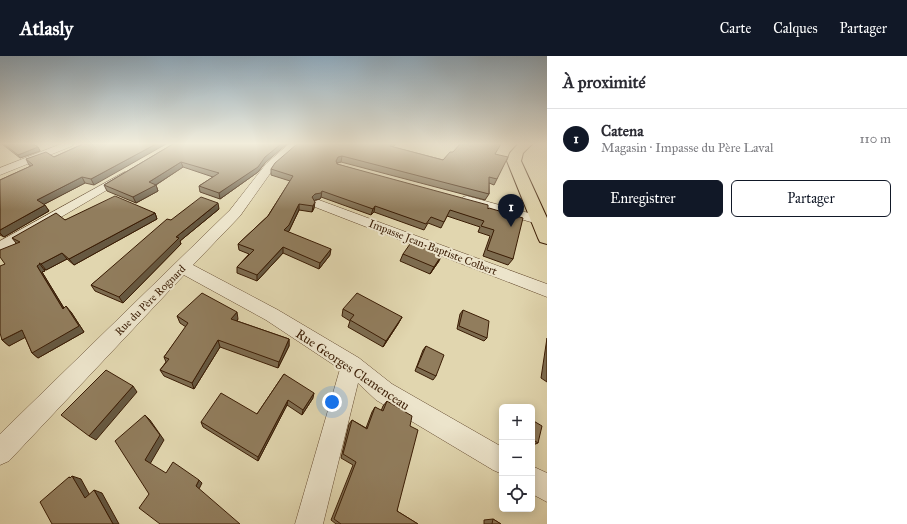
<!DOCTYPE html>
<html lang="fr">
<head>
<meta charset="utf-8">
<style>
  :root { --surface:#fff; --page:#f2f2f3; --text:#2b2b33; --muted:#7c7c81; --line:#e1e1e2; --accent:#111827 }
  body { margin:0; font-family:"IM FELL Great Primer",serif; background:var(--page); color:var(--text) }
  .controls { position:absolute; right:12px; bottom:12px; display:grid; overflow:hidden; border-radius:6px; box-shadow:0 2px 10px #0003 }
  .controls button { width:36px; height:36px; display:grid; place-items:center; padding:0; border:0; border-bottom:1px solid var(--line); background:var(--surface); color:var(--text); font:20px sans-serif }
  .you { position:absolute; left:332px; top:346px; width:14px; height:14px; margin:-10px; border:3px solid #fff; border-radius:50%; background:#1a73e8; box-shadow:0 0 0 6px #1a73e833 }
  .badge { display:grid; place-items:center; width:26px; height:26px; border-radius:50%; background:var(--accent); color:#fff; font-size:13px; font-weight:700 }
  .pin { position:absolute; translate:-50% -33px; filter:drop-shadow(0 1px 2px #0008) }
  .pin::after { content:''; position:absolute; top:21px; width:14px; height:12px; background:inherit; clip-path:polygon(0 0,100% 0,50% 100%) }
  .list { margin:0; padding:0; list-style:none }
  h2 { display:flex; justify-content:space-between; align-items:center; height:52px; margin:0; padding:0 16px; font-size:17px }
  h2 small { font-size:13px; font-weight:400; color:var(--muted) }
  .list li { display:grid; grid-template-columns:26px 1fr auto; gap:12px; align-items:center; box-sizing:border-box; height:60px; padding:0 16px; border-top:1px solid var(--line) }
  .list b { display:block; font-size:15px; white-space:nowrap }
  .list p { margin:0; font-size:13px; white-space:nowrap; color:var(--muted) }
  .list em { font-size:13px; font-style:normal; color:var(--muted) }
  .actions { display:flex; gap:8px; padding:12px 16px }
  .actions a { flex:1; padding:9px 0; border:1px solid var(--accent); border-radius:6px; text-align:center; font-size:14px; color:var(--accent) }
  .actions .main { background:var(--accent); color:#fff }
  .icon { flex:none; width:22px; height:22px; fill:none; stroke:currentColor; stroke-width:2; stroke-linecap:round; stroke-linejoin:round }
  .map { position:relative; flex:none; width:547px; height:468px; overflow:hidden }
  header { display:flex; align-items:center; gap:24px; box-sizing:border-box; height:56px; padding:0 20px; background:var(--accent); color:#fff }
  header strong { font-size:19px }
  nav { display:flex; gap:22px; margin-inline-start:auto; font-size:14px }
  main { display:flex }
  aside { flex:1; background:var(--surface) }
  .map>svg:first-child { display:block }
  .lines { fill:none; stroke-linecap:round; stroke-linejoin:round }
  .minor-casing { stroke:#644a2f; stroke-width:1 }
  .primary-casing { stroke:#3a1c04; stroke-width:2 }
  .minor { fill:#ece4cb; fill-rule:evenodd }
  .primary { fill:#e1d6af; fill-rule:evenodd }
  .wall { fill:#7d6c50; stroke:#3a1c04 }
  .shaded-wall { fill:#665841; stroke:#3a1c04 }
  .building { fill:#917d5d; stroke:#3a1c04 }
  .labels { text-anchor:middle; stroke-width:4; stroke-linejoin:round; paint-order:stroke }
  .street-label { font-size:11px; fill:#3a1c04; stroke:#ece4cb }
  .near-street-label { font-size:13px; fill:#3a1c04; stroke:#ece4cb }
</style>
</head>
<body>
<header>
<strong>Atlasly</strong>
<nav><a>Carte</a><a>Calques</a><a>Partager</a></nav>
</header>
<main>
<div class="map">
<svg width="547" height="468" viewBox="0 0 547 468">
  <rect width="100%" height="100%" fill="#e1d6af"/>
  <filter id="stains"><feTurbulence type="fractalNoise" baseFrequency=".005" numOctaves="4"/><feColorMatrix values="0 0 0 0 .2 0 0 0 0 .09 0 0 0 0 .02 0 0 0 .5 -.17"/></filter>
  <radialGradient id="worn" r=".72"><stop offset=".6" stop-color="#630" stop-opacity="0"/><stop offset="1" stop-color="#630" stop-opacity=".3"/></radialGradient>
  <g class="lines">
    <!-- minor casing -->
    <g class="minor-casing">
      <g id="minor">
        <path d="M61,88H74L72,90L0,119V112Z"/>
        <path d="M289,88H300L274,112L240,160L193,209L278,254L359,302L392,328L502,391V418L493,414L376,344L358,327L323,468H295L340,313L266,264L184,219L9,405L0,409V378L230,154L266,108Z"/>
        <path d="M125,116L131,119L129,121L5,194L0,196V185Z"/>
        <path d="M467,140L543,161L545,164L543,167L538,168L463,147L461,144L463,141Z"/>
        <path d="M319,144L547,228V241L315,151L313,148L315,145Z"/>
        <path d="M532,410L547,417V446L532,438Z"/>
      </g>
    </g>
    <!-- primary casing -->
    <g class="primary-casing">
      <path id="primary" d="M518,88H532L523,97L521,105L547,162V188L540,186L538,182L507,105L510,97Z"/>
    </g>
    <!-- minor -->
    <use href="#minor" class="minor"/>
    <!-- primary -->
    <use href="#primary" class="primary"/>
  </g>
  <!-- wall -->
  <g class="wall">
    <path d="M2,88H33L38,91L40,95L20,102Z"/>
    <path d="M83,88L94,129L85,127L44,148L49,155L4,181L0,179V124L31,110L29,109L26,103L54,101Z"/>
    <path d="M173,88L265,107L258,116L220,143L200,136L199,130L213,121L183,111L156,129L158,135L136,147L107,135L104,129Z"/>
    <path d="M393,91L443,104L453,96L495,98L497,123L494,129L489,127V138L485,144L341,106L337,107V108L488,153L513,203L508,209L483,200L490,180L478,176L480,171L447,160L441,172L428,167L424,174L374,156L371,159L321,141L320,143L315,144H314V152L312,156L299,154L289,175L288,176L330,199L319,213L283,197L257,225L237,217V211L249,198L239,194L238,188L268,160L290,125L271,119V113Z"/>
    <path d="M219,153L180,185L181,188L123,247L95,235L91,229L171,164Z"/>
    <path d="M155,157L157,163L74,209L67,203L46,214L44,213L45,215L42,216L64,252L71,256L84,276L38,302L32,297L25,281L9,290L2,284L5,208L16,187L12,182L65,164Z"/>
    <path d="M403,198L439,205L430,218L400,205Z"/>
    <path d="M343,253L402,261L398,268L383,291L348,271L350,265L342,260Z"/>
    <path d="M463,254L487,282L484,285L457,273L460,258Z"/>
    <path d="M177,260L238,263L237,265L289,283V290L278,312L220,291L194,333L164,320L160,314L166,306L164,301L186,271L180,267Z"/>
    <path d="M547,282V326L541,322Z"/>
    <path d="M426,290L436,320L433,324L415,315L423,294Z"/>
    <path d="M284,318L313,342L302,359L287,349L258,405L203,371L201,366L257,358Z"/>
    <path d="M387,345L410,370L397,455L418,468H336L331,464L353,409L341,402L349,368L352,364L366,372L372,356L375,351L381,355L383,350Z"/>
    <path d="M532,364L538,387L533,389H532Z"/>
    <path d="M493,463L501,468H484V464Z"/>
  </g>
  <!-- shaded-wall -->
  <g class="shaded-wall">
    <path d="M156,88H166L94,129L91,123Z"/>
    <path d="M281,88H287L265,107L258,116L220,143L219,137L265,101Z"/>
    <path d="M392,88H396L388,95L390,90Z"/>
    <path d="M38,91L40,95L20,102L18,99Z"/>
    <path d="M342,100L341,106L337,107L336,105L338,101Z"/>
    <path d="M181,106L183,111L154,130L156,129L158,135L136,147L133,141L149,126Z"/>
    <path d="M82,121L85,127L41,150L37,144Z"/>
    <path d="M322,135L321,141L320,143L315,144L312,147V141L315,138Z"/>
    <path d="M315,146L314,152L312,156L313,150Z"/>
    <path d="M218,147L219,153L180,185L181,188L123,247L119,241L176,181Z"/>
    <path d="M299,148V154L289,175L284,180V174Z"/>
    <path d="M45,149L49,155L4,181L0,177V174Z"/>
    <path d="M375,150L374,156L371,159L373,153Z"/>
    <path d="M155,157L157,163L74,209L69,203Z"/>
    <path d="M283,191V197L257,225V219Z"/>
    <path d="M331,193L330,199L319,213L320,207Z"/>
    <path d="M62,197L67,203L46,214L41,208Z"/>
    <path d="M443,197L439,205L430,218L434,211Z"/>
    <path d="M39,207L45,215L42,216L68,259L63,253L37,210Z"/>
    <path d="M66,250L71,256L84,276L38,302L32,297Z"/>
    <path d="M237,256L238,263L232,270L231,263Z"/>
    <path d="M402,261L398,268L383,291L386,285Z"/>
    <path d="M22,274L28,280L9,290L2,284Z"/>
    <path d="M289,283V290L278,312L279,306Z"/>
    <path d="M218,284L220,291L194,333L192,327Z"/>
    <path d="M133,330L137,336L96,384L89,380Z"/>
    <path d="M314,337L313,342L302,359L303,354Z"/>
    <path d="M288,344L287,349L258,405V401Z"/>
    <path d="M145,359L150,364L164,384L150,408L145,404Z"/>
    <path d="M72,420L81,423L93,445L85,442L69,421L74,423Z"/>
    <path d="M199,424L202,427L199,433L196,430Z"/>
    <path d="M94,434L102,437L119,468H113Z"/>
  </g>
  <!-- building -->
  <g class="building">
    <path d="M4,88H33L38,91L18,99Z"/>
    <path d="M83,88H156L91,123L82,121L37,144L45,149L0,174V124L33,109L26,103L46,96L54,101Z"/>
    <path d="M173,88H281L265,101L258,111L219,137L199,130L219,117L181,106L149,126L156,129L133,141L104,129Z"/>
    <path d="M297,88H392L390,90L443,104L450,96H453L460,88H501L495,98L508,101L497,123L489,121V138L342,100L338,101L336,105L337,108L488,149V153L489,152L523,162L513,203L487,194L494,174L481,170L484,165L450,154L444,166L431,161L426,168L375,150L373,153L322,135L321,137L315,138L312,141L315,146L313,150L299,148L289,169L284,174L331,193L320,207L283,191L257,219L237,211L254,194L238,188L268,160L293,120L271,113L275,107Z"/>
    <path d="M115,140L155,157L69,203L62,197L41,208L39,207L40,208L37,210L63,253L66,250L79,270L32,297L22,274L2,284L0,277V210L5,208L0,201V194L20,186L12,182L56,157L65,164Z"/>
    <path d="M201,141L218,147L176,181L179,182L119,241L91,229L167,163L171,164Z"/>
    <path d="M412,185L443,197L434,211L403,198Z"/>
    <path d="M202,237L237,256L231,263L289,283L279,306L218,284L192,327L160,314L169,303L164,301L188,267L177,260Z"/>
    <path d="M357,237L402,261L386,285L350,264L354,259L343,253Z"/>
    <path d="M463,254L489,265L487,282L459,270Z"/>
    <path d="M426,290L444,299L436,320L417,311Z"/>
    <path d="M106,314L133,330L89,380L61,359Z"/>
    <path d="M284,318L314,337L303,354L288,344L258,401L201,366L221,337L257,358Z"/>
    <path d="M387,345L412,360L410,370L418,374L397,455L418,468H341L334,463L356,406L343,398L352,364L367,373L375,351L383,355Z"/>
    <path d="M145,359L160,379L145,404L166,417L173,406L199,424L196,430L240,468H160L139,452L149,438L115,385Z"/>
    <path d="M532,364L542,370L538,387L532,383Z"/>
    <path d="M72,420L85,442L94,434L113,468H52L40,446L69,421L70,422Z"/>
    <path d="M493,463L501,468H492Z"/>
  </g>
  <!-- sky -->
  <linearGradient id="sky" x2="0" y2="1"><stop stop-color="#8ea8ba"/><stop offset="0.57" stop-color="#f2eddb"/><stop offset="1" stop-color="#f2eddb" stop-opacity="0"/></linearGradient>
  <rect width="547" height="154" fill="url(#sky)"/>
  <g class="labels">
    <!-- street labels -->
    <g class="street-label">
      <text transform="translate(433 191) rotate(21)" y="4">Impasse Jean-Baptiste Colbert</text>
      <text transform="translate(150 244) rotate(-45)" y="4">Rue du Père Rognard</text>
    </g>
    <!-- near-street labels -->
    <g class="near-street-label">
      <text transform="translate(353 313) rotate(34)" y="5">Rue Georges Clemenceau</text>
    </g>
  </g>
  <rect width="100%" height="100%" filter="url(#stains)"/>
  <rect width="100%" height="100%" fill="url(#worn)"/>
</svg>
<div class="controls">
<button>+</button>
<button>−</button>
<button><svg class="icon" aria-label="locate" viewBox="0 0 24 24"><circle cx="12" cy="12" r="6"/><path d="M12 2v4M12 18v4M2 12h4M18 12h4"/></svg></button>
</div>
<div class="you"></div>
<div class="pin badge" style="left:511px;top:171px">1</div>
</div>
<aside>
<h2>À proximité<small></small></h2>
<ul class="list">
<li><span class="badge">1</span><div><b>Catena</b><p>Magasin · Impasse du Père Laval</p></div><em>110 m</em></li>
</ul>
<div class="actions"><a class="main">Enregistrer</a><a>Partager</a></div>
</aside>
</main>
</body>
</html>
